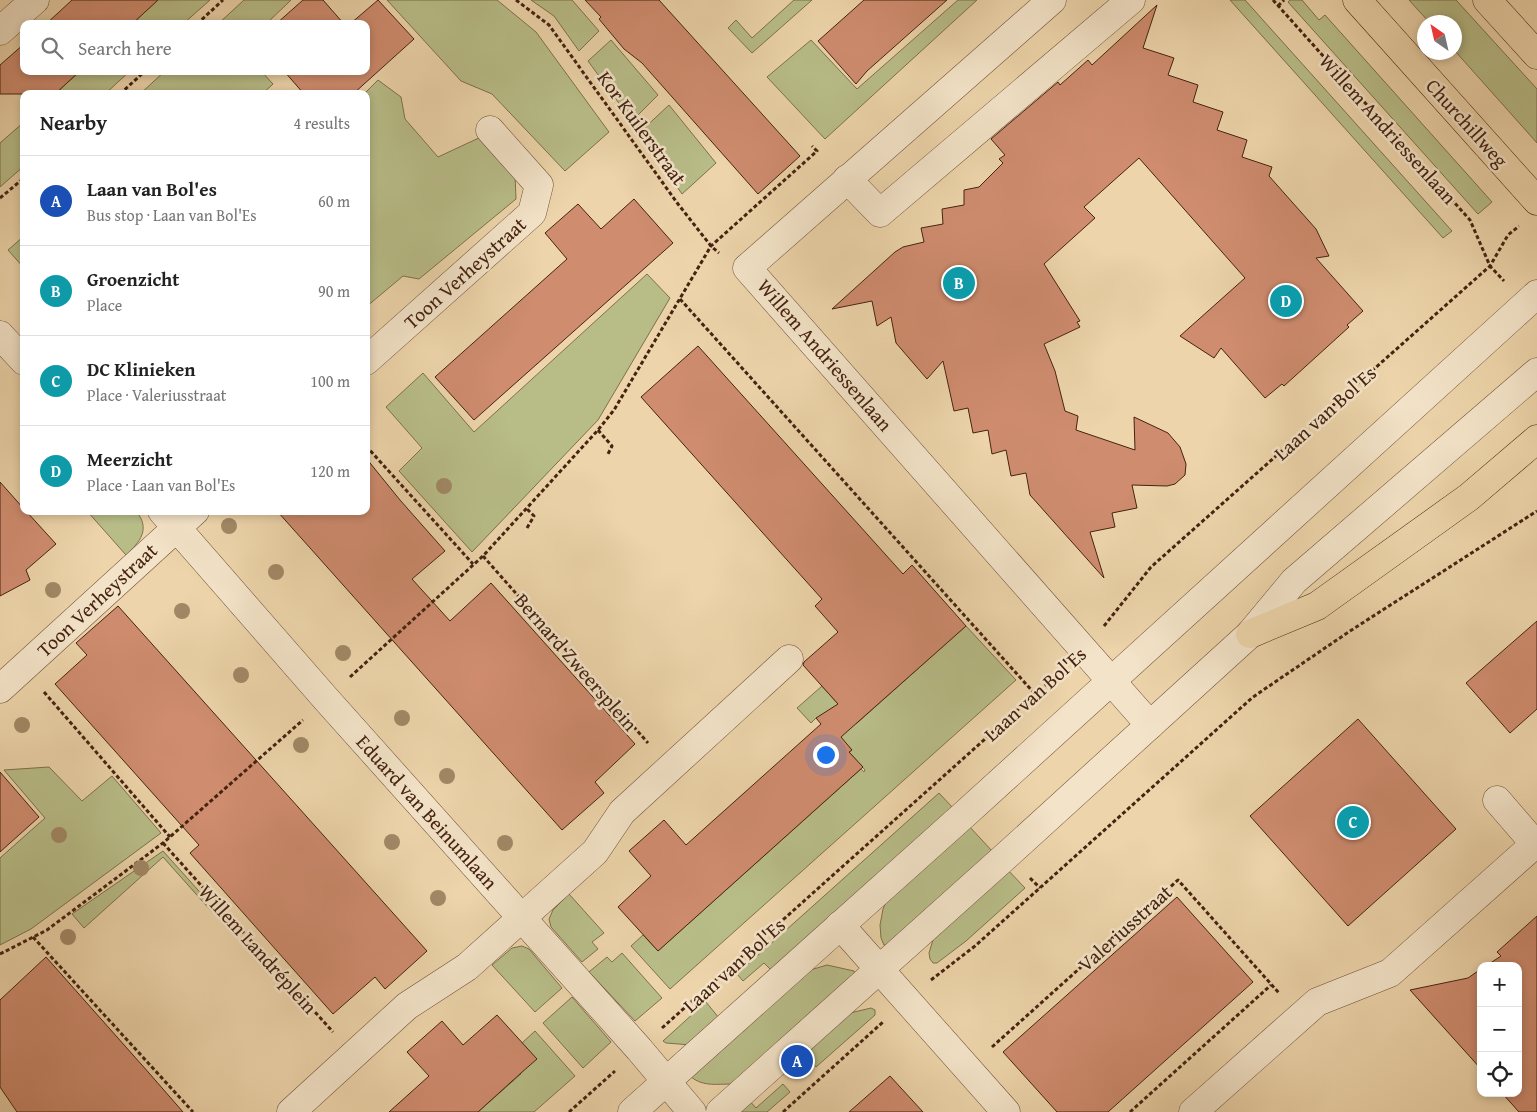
<!DOCTYPE html>
<html lang="en">
<head>
<meta charset="utf-8">
<style>
  :root { --surface:#fff; --page:#f6f6f6; --text:#222; --muted:#767676; --line:#e0e0e0; --accent:#0f766e }
  body { margin:0; font-family:"Gentium Book Plus",serif; background:var(--page); color:var(--text) }
  .controls { position:absolute; right:15px; bottom:15px; display:grid; overflow:hidden; border-radius:10px; box-shadow:0 2px 8px #0003 }
  .controls button { width:45px; height:45px; display:grid; place-items:center; padding:0; border:0; border-bottom:1px solid var(--line); background:var(--surface); color:var(--text); font:25px sans-serif }
  .compass { position:absolute; left:1417px; top:15px; width:45px; height:45px; border-radius:50%; background:var(--surface); box-shadow:0 2px 8px #0003; rotate:326deg }
  .you { position:absolute; left:825px; top:754px; width:18px; height:18px; margin:-12px; border:4px solid #fff; border-radius:50%; background:#1a73e8; box-shadow:0 0 0 8px #1a73e833 }
  .badge { display:grid; place-items:center; width:32px; height:32px; border-radius:50%; background:var(--accent); color:#fff; font-size:16px; font-weight:700 }
  .pin { position:absolute; translate:-50% -50%; border:2px solid #fff; box-shadow:0 1px 5px #0006 }
  .list { margin:0; padding:0; list-style:none }
  h2 { display:flex; justify-content:space-between; align-items:center; height:65px; margin:0; padding:0 20px; font-size:21px }
  h2 small { font-size:16px; font-weight:400; color:var(--muted) }
  .list li { display:grid; grid-template-columns:32px 1fr auto; gap:15px; align-items:center; box-sizing:border-box; height:90px; padding:0 20px; border-top:1px solid var(--line) }
  .list b { display:block; font-size:19px; white-space:nowrap }
  .list p { margin:0; font-size:16px; white-space:nowrap; color:var(--muted) }
  .list em { font-size:16px; font-style:normal; color:var(--muted) }
  .icon { flex:none; width:28px; height:28px; fill:none; stroke:currentColor; stroke-width:2; stroke-linecap:round; stroke-linejoin:round }
  .map { position:relative; flex:none; width:1537px; height:1112px; overflow:hidden }
  .search { position:absolute; background:var(--surface); box-shadow:0 2px 8px #0003; left:20px; top:20px; width:350px; height:55px; display:flex; align-items:center; gap:12px; box-sizing:border-box; padding:0 18px; border-radius:10px; color:var(--muted); font-size:19px }
  .panel { position:absolute; background:var(--surface); box-shadow:0 2px 8px #0003; left:20px; top:90px; width:350px; height:425px; border-radius:10px }
  .map>svg:first-child { display:block }
  .green { fill:#b8bd88; stroke:#7e704c }
  .building { fill:#cf8c6f; stroke:#452311 }
  .lines { fill:none; stroke-linecap:round; stroke-linejoin:round }
  .minor-casing { stroke:#6f4f37; stroke-width:29 }
  .major-casing { stroke:#452311; stroke-width:29 }
  .path { stroke:#452311; stroke-width:3; stroke-dasharray:4 2.5; stroke-linecap:butt }
  .minor { stroke:#f3e3c8; stroke-width:28 }
  .major { stroke:#edd4aa; stroke-width:28 }
  .tree { fill:#a18866 }
  .labels { text-anchor:middle; stroke-width:5; stroke-linejoin:round; paint-order:stroke }
  .street-label { font-size:20px; fill:#452311; stroke:#f3e3c8 }
</style>
</head>
<body>
<div class="map">
<svg width="1537" height="1112" viewBox="0 0 1537 1112">
  <rect width="100%" height="100%" fill="#edd4aa"/>
  <filter id="stains"><feTurbulence type="fractalNoise" baseFrequency=".004" numOctaves="4"/><feColorMatrix values="0 0 0 0 .2 0 0 0 0 .09 0 0 0 0 .02 0 0 0 .5 -.17"/></filter>
  <radialGradient id="worn" r=".72"><stop offset=".6" stop-color="#630" stop-opacity="0"/><stop offset="1" stop-color="#630" stop-opacity=".3"/></radialGradient>
  <!-- green -->
  <g class="green">
    <path d="M158,0H210L183,24H132Z"/>
    <path d="M244,0H291L266,24H218Z"/>
    <path d="M387,0H497L536,32L609,132L565,171L492,94L461,81Z"/>
    <path d="M531,0H572L599,31L579,51L554,16Z"/>
    <path d="M794,0H812L752,53L728,28L736,20L752,38Z"/>
    <path d="M958,0H977L825,139L767,77L811,40L857,89Z"/>
    <path d="M1230,0H1245L1452,231L1443,238Z"/>
    <path d="M1290,0H1302L1319,20L1325,15L1492,202L1478,214L1288,2Z"/>
    <path d="M1409,0H1456L1537,89V143L1455,51L1454,22H1429Z"/>
    <path d="M611,40L658,95L632,121L588,61Z"/>
    <path d="M80,71H130L105,94H55Z"/>
    <path d="M165,71H261L273,84L262,94H140Z"/>
    <path d="M378,80L401,97L405,119L438,157L483,136L515,174L516,199L419,279L403,276L366,307V94H364Z"/>
    <path d="M669,105L716,163L682,194L639,133Z"/>
    <path d="M24,122V166L0,187V143Z"/>
    <path d="M24,236V268L8,250Z"/>
    <path d="M647,274L670,298L598,420L472,552L399,471L422,448L386,407L423,373L474,432Z"/>
    <path d="M87,511H104L106,513L108,511H136C151,529 140,542 126,555Z"/>
    <path d="M966,626L1016,680L670,989L631,946L643,935L658,951L861,769L864,772L865,770L849,752L852,750L848,746L816,718L811,723L797,708L822,686L856,724Z"/>
    <path d="M49,767L82,801L112,776L161,833L31,929L0,945V858L45,818L4,770Z"/>
    <path d="M939,793L954,809L773,972L764,963L743,981L737,974Z"/>
    <path d="M968,825L993,852L888,945H884L881,938L880,925L883,909L890,893Z"/>
    <path d="M163,851L215,909L212,912L163,857L84,928L72,914Z"/>
    <path d="M1006,868L1025,888L966,941L937,963H933L930,959L929,953L936,930Z"/>
    <path d="M569,894L604,933L592,942L598,949L582,962L551,927L549,919L553,910Z"/>
    <path d="M522,946L529,949L562,988L535,1012L492,965L512,948Z"/>
    <path d="M622,953L662,998L635,1021L589,972L607,957L612,962Z"/>
    <path d="M827,965L854,971L855,976L732,1084C716,1084 701,1087 689,1075L807,971Z"/>
    <path d="M572,997L611,1042L583,1068L543,1023Z"/>
    <path d="M706,1002L719,1018L691,1045L666,1043L663,1041Z"/>
    <path d="M871,1008L875,1010V1015L816,1067L802,1051L850,1013Z"/>
    <path d="M535,1031L575,1076L534,1112H478L521,1074L518,1070L522,1043Z"/>
    <path d="M783,1084L790,1092L767,1112H734L748,1099L756,1108Z"/>
  </g>
  <!-- building -->
  <g class="building">
    <path d="M72,0H158L132,24H46Z"/>
    <path d="M303,0H323L344,24H276Z"/>
    <path d="M378,0L414,39L353,94H304L284,71H366V24H350Z"/>
    <path d="M585,0H659L800,156L758,194L642,63L624,49L599,19L601,17Z"/>
    <path d="M864,0H947L867,71L856,84L818,41Z"/>
    <path d="M1157,5L1143,48L1174,58L1168,75L1198,85L1193,102L1223,112L1217,130L1247,140L1242,157L1272,167L1269,176L1316,229L1329,256L1316,258L1363,311L1347,325L1349,327L1284,386L1282,384L1265,398L1221,348L1214,358L1180,336L1245,278L1139,158L1084,207L1095,218L1044,264L1080,321L1077,322L1080,327L1044,344L1055,371L1065,411L1078,416L1076,430L1135,450L1134,417L1168,433L1180,447L1186,464L1185,475L1175,484L1167,486L1132,485L1137,508L1112,513L1115,527L1090,532L1104,578L1030,495L1026,473L1011,476L1006,450L992,454L988,430L973,433L968,408L954,411L943,361L927,379L896,343L891,317L877,326L872,301L832,309L895,252L903,247L924,242L921,228L943,224L942,209L964,205V190L979,187L1003,163L999,159L1005,155L991,139L1058,82L1060,85L1088,60L1092,65Z"/>
    <path d="M24,44V71H80L55,94H0V65Z"/>
    <path d="M634,199L673,243L474,420L435,377L567,259L545,233L578,204L601,229Z"/>
    <path d="M698,346L903,574L912,565L966,626L841,737L852,750L849,752L863,767L658,951L618,907L651,876L629,851L664,820L686,845L821,724L816,718L838,704L803,665L804,662L838,632L815,606L822,599L641,397Z"/>
    <path d="M366,458L400,500L445,551L412,579L450,621L491,583L635,744L595,782L604,793L562,830L277,511H366Z"/>
    <path d="M0,482L24,509V511H26L56,544L26,570L30,580L0,596Z"/>
    <path d="M118,606L427,951L385,989L375,977L333,1014L190,853L199,845L55,684L87,655L76,643Z"/>
    <path d="M1537,621V709L1510,733L1466,683Z"/>
    <path d="M1358,719L1456,829L1348,926L1250,816Z"/>
    <path d="M0,772L39,817L0,852Z"/>
    <path d="M1177,897L1253,982L1108,1112H1057L1003,1052Z"/>
    <path d="M1537,916V1112H1519L1502,1093H1518V966H1486L1501,956L1497,952Z"/>
    <path d="M46,957L149,1073L183,1112H17L0,1087V1000Z"/>
    <path d="M1481,969V1069L1410,990L1468,978Z"/>
    <path d="M497,1015L537,1059L521,1073L478,1112H389L429,1076L407,1052L442,1021L463,1045Z"/>
    <path d="M890,1076L923,1112H849Z"/>
  </g>
  <g class="lines">
    <!-- minor casing -->
    <g class="minor-casing">
      <g id="minor">
        <path d="M1052,0L747,268L1150,725"/>
        <path d="M0,31L35,0"/>
        <path d="M847,179L880,213L1131,0"/>
        <path d="M0,335L24,361"/>
        <path d="M366,361L532,213L539,185L490,130"/>
        <path d="M162,511L326,699L639,1049L692,1112"/>
        <path d="M0,689L195,511"/>
        <path d="M840,925L1006,1112"/>
        <path d="M291,1112L407,1006L467,967L595,852L622,812L789,659"/>
        <path d="M632,1112L967,812L1537,294"/>
        <path d="M720,1112L1007,855L1250,634L1294,581L1537,372"/>
        <path d="M1193,1112L1317,1002L1390,973L1535,844L1497,800"/>
      </g>
    </g>
    <!-- major casing -->
    <g class="major-casing">
      <g id="major">
        <path d="M1357,0L1537,201"/>
        <path d="M1487,0L1537,55"/>
        <path d="M1250,634L1317,606L1469,497L1537,439"/>
      </g>
    </g>
    <!-- path -->
    <g class="path">
      <path d="M516,0L549,25L678,204L711,246L719,253"/>
      <path d="M1273,0L1470,220L1490,266L1504,281"/>
      <path d="M1278,6L1284,0"/>
      <path d="M197,24L223,0"/>
      <path d="M120,94L145,71"/>
      <path d="M0,198L24,178"/>
      <path d="M680,299L1035,694"/>
      <path d="M598,430L612,446L607,456"/>
      <path d="M366,446L473,564"/>
      <path d="M527,528L534,516L527,509"/>
      <path d="M483,556L648,743"/>
      <path d="M1104,626L1151,567L1490,266L1508,235L1519,226"/>
      <path d="M350,677L483,556L598,430L614,410L711,246L817,151L812,146"/>
      <path d="M44,692L170,837"/>
      <path d="M163,843L333,1032"/>
      <path d="M1030,878L1040,888"/>
      <path d="M33,937L193,1112"/>
      <path d="M0,954L47,930L163,843L303,720"/>
      <path d="M931,980L975,946L1253,697L1350,631L1537,511"/>
      <path d="M662,1028L1060,672"/>
      <path d="M992,1047L1178,880L1279,993"/>
      <path d="M569,1112L615,1071"/>
      <path d="M783,1112L883,1022"/>
      <path d="M1130,1112L1271,985"/>
    </g>
    <!-- minor -->
    <use href="#minor" class="minor"/>
    <!-- major -->
    <use href="#major" class="major"/>
  </g>
  <!-- trees -->
  <g class="tree">
    <circle cx="444" cy="486" r="8"/>
    <circle cx="229" cy="526" r="8"/>
    <circle cx="276" cy="572" r="8"/>
    <circle cx="53" cy="590" r="8"/>
    <circle cx="182" cy="611" r="8"/>
    <circle cx="343" cy="653" r="8"/>
    <circle cx="241" cy="675" r="8"/>
    <circle cx="402" cy="718" r="8"/>
    <circle cx="22" cy="725" r="8"/>
    <circle cx="301" cy="745" r="8"/>
    <circle cx="447" cy="776" r="8"/>
    <circle cx="59" cy="835" r="8"/>
    <circle cx="392" cy="842" r="8"/>
    <circle cx="505" cy="843" r="8"/>
    <circle cx="141" cy="868" r="8"/>
    <circle cx="438" cy="898" r="8"/>
    <circle cx="68" cy="937" r="8"/>
  </g>
  <g class="labels">
    <!-- street labels -->
    <g class="street-label">
      <text transform="translate(1467 123) rotate(48)" y="7">Churchillweg</text>
      <text transform="translate(642 128) rotate(54)" y="7">Kor Kuilerstraat</text>
      <text transform="translate(1388 129) rotate(48)" y="7">Willem Andriessenlaan</text>
      <text transform="translate(465 273) rotate(-42)" y="7">Toon Verheystraat</text>
      <text transform="translate(825 355) rotate(49)" y="7">Willem Andriessenlaan</text>
      <text transform="translate(1325 413) rotate(-42)" y="7">Laan van Bol'Es</text>
      <text transform="translate(97 600) rotate(-43)" y="7">Toon Verheystraat</text>
      <text transform="translate(576 662) rotate(49)" y="7">Bernard Zweersplein</text>
      <text transform="translate(1035 694) rotate(-42)" y="7">Laan van Bol'Es</text>
      <text transform="translate(427 812) rotate(48)" y="7">Eduard van Beinumlaan</text>
      <text transform="translate(1125 928) rotate(-42)" y="7">Valeriusstraat</text>
      <text transform="translate(258 949) rotate(48)" y="7">Willem Landréplein</text>
      <text transform="translate(734 965) rotate(-42)" y="7">Laan van Bol'Es</text>
    </g>
  </g>
  <rect width="100%" height="100%" filter="url(#stains)"/>
  <rect width="100%" height="100%" fill="url(#worn)"/>
</svg>
<div class="controls">
<button>+</button>
<button>−</button>
<button><svg class="icon" aria-label="locate" viewBox="0 0 24 24"><circle cx="12" cy="12" r="6"/><path d="M12 2v4M12 18v4M2 12h4M18 12h4"/></svg></button>
</div>
<svg class="compass" viewBox="-18 -18 36 36"><path d="M0-13l5 13h-10z" fill="#e53935"/><path d="M0 13l5-13h-10z" fill="#767676"/></svg>
<div class="you"></div>
<div class="pin badge" style="left:797px;top:1061px;background:#1a4fb4">A</div>
<div class="pin badge" style="left:959px;top:283px;background:#0f9aa8">B</div>
<div class="pin badge" style="left:1353px;top:822px;background:#0f9aa8">C</div>
<div class="pin badge" style="left:1286px;top:301px;background:#0f9aa8">D</div>
<div class="search"><svg class="icon" aria-label="search" viewBox="0 0 24 24"><circle cx="10" cy="10" r="6"/><path d="M15 15l6 6"/></svg>Search here</div>
<section class="panel">
<h2>Nearby<small>4 results</small></h2>
<ul class="list">
<li><span class="badge" style="background:#1a4fb4">A</span><div><b>Laan van Bol'es</b><p>Bus stop · Laan van Bol'Es</p></div><em>60 m</em></li>
<li><span class="badge" style="background:#0f9aa8">B</span><div><b>Groenzicht</b><p>Place</p></div><em>90 m</em></li>
<li><span class="badge" style="background:#0f9aa8">C</span><div><b>DC Klinieken</b><p>Place · Valeriusstraat</p></div><em>100 m</em></li>
<li><span class="badge" style="background:#0f9aa8">D</span><div><b>Meerzicht</b><p>Place · Laan van Bol'Es</p></div><em>120 m</em></li>
</ul>
</section>
</div>
</body>
</html>
